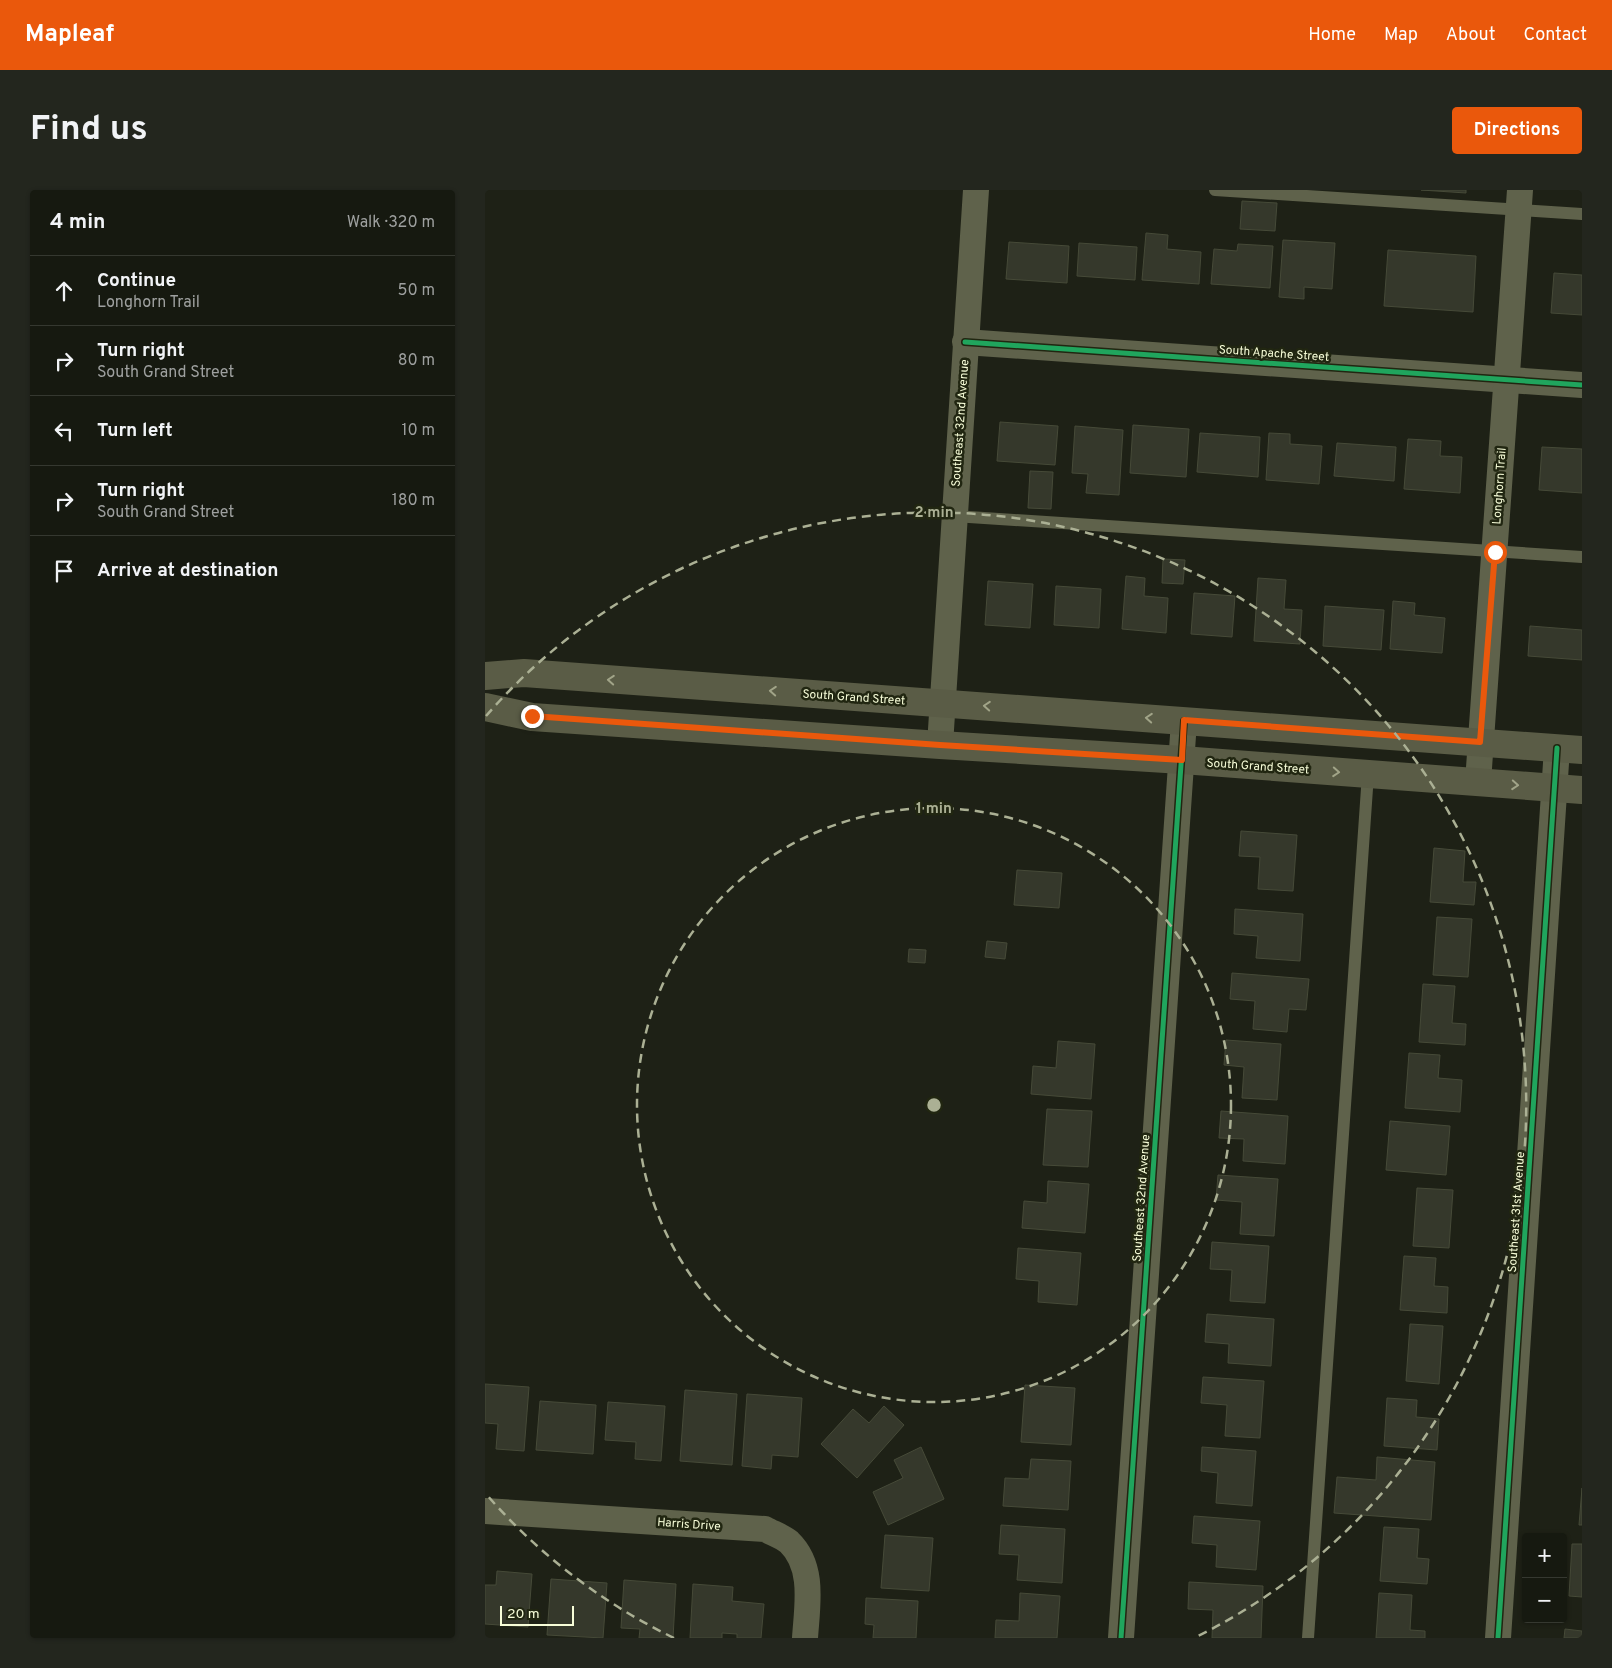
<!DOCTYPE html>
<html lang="en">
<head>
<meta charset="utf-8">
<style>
  :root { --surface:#161910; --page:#23261e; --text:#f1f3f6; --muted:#9ea09f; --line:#353830; --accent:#ea580c }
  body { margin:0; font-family:Overpass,sans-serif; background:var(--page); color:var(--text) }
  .controls { position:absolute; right:15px; bottom:15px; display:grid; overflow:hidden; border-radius:5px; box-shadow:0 1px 4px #0004 }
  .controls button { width:45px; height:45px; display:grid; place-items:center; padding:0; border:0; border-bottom:1px solid var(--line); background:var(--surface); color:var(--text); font:25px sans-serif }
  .scale { position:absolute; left:15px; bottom:12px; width:74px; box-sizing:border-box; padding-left:5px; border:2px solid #f7fdd8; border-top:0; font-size:14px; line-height:18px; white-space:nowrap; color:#f7fdd8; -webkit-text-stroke:4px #212611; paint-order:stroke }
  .stop { position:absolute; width:15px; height:15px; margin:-11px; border:4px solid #ea580c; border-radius:50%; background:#fff }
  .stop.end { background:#ea580c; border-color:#fff; box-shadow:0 1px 5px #0008 }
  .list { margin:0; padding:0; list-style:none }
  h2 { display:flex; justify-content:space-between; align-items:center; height:65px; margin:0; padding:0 20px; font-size:21px }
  h2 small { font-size:16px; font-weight:400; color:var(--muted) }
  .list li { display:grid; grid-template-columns:32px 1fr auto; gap:15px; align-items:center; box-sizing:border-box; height:70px; padding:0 20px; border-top:1px solid var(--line) }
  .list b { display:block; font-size:19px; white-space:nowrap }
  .list p { margin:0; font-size:16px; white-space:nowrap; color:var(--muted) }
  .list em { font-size:16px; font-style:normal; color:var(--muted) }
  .icon { flex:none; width:28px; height:28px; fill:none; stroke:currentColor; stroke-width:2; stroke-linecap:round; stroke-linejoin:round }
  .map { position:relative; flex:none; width:1097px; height:1448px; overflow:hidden; border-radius:5px }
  header { display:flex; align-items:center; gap:30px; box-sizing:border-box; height:70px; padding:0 25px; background:var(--accent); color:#fff }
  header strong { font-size:24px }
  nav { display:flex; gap:28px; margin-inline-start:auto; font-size:18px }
  .intro { display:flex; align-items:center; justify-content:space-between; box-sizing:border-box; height:120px; padding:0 30px }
  h1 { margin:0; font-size:35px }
  .button { padding:12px 22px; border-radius:5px; background:var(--accent); color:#fff; font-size:18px; font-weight:700 }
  main { display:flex; gap:30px; padding:0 30px }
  aside { flex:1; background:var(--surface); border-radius:5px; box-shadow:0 1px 4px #0004 }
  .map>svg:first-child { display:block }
  .building { fill:#35382b; stroke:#464a38 }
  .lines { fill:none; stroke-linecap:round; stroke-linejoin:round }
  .lane { stroke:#5f624b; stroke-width:12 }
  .street { stroke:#5f624b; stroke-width:26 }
  .secondary { stroke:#5a5c46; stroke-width:28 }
  .cycleway-casing { stroke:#212611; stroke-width:8 }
  .cycleway { stroke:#20a55d; stroke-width:5 }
  .oneway { stroke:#a1a488 }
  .route { stroke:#ea580c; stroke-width:6 }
  .ring { fill:none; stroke:#abb094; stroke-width:2.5; stroke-dasharray:9 6 }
  .labels { text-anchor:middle; stroke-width:5; stroke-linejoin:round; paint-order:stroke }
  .street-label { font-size:12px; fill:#f7fdd8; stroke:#212611 }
  .centre { fill:#abb094; stroke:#212611; stroke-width:2.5 }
  .ring-label { font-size:15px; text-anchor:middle; font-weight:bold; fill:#abb094; stroke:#212611; stroke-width:5; stroke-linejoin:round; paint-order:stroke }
</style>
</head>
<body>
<header>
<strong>Mapleaf</strong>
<nav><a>Home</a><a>Map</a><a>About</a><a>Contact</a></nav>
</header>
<div class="intro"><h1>Find us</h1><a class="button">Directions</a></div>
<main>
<aside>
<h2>4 min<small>Walk · 320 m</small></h2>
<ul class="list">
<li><svg class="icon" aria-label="ahead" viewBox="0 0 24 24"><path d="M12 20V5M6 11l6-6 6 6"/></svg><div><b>Continue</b><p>Longhorn Trail</p></div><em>50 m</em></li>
<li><svg class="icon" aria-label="right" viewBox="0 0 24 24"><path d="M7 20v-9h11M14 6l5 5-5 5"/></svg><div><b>Turn right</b><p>South Grand Street</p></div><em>80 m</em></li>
<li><svg class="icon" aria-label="left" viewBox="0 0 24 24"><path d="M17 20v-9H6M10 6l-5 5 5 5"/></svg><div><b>Turn left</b></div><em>10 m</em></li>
<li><svg class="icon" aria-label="right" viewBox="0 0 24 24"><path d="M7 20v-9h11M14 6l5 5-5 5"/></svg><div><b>Turn right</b><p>South Grand Street</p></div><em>180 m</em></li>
<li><svg class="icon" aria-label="arrive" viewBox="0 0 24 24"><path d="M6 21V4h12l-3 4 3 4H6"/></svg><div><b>Arrive at destination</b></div></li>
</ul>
</aside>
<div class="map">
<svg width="1097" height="1448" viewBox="0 0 1097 1448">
  <rect width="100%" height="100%" fill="#1e2116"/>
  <!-- building -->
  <g class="building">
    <path d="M936,0H981V3Z"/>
    <path d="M757,11L792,13L790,41L755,39Z"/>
    <path d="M661,43L683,45L682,59L716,62L714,94L657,90Z"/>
    <path d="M798,50L850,53L847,99L819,97V109L794,107Z"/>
    <path d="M524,52L584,56L582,93L521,89Z"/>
    <path d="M594,53L652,57L650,90L592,86Z"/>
    <path d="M753,54L788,56L785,98L726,94L729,59L752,61Z"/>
    <path d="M903,60L991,66L988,122L899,116Z"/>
    <path d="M1069,83L1097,85V125L1066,123Z"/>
    <path d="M515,232L573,236L570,275L512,271Z"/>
    <path d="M648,235L704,239L701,287L645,283Z"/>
    <path d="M590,236L638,240L634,305L601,303L603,284L587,283Z"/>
    <path d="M715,243L775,247L773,287L712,282Z"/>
    <path d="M784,243L805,244V254L837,256L834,294L781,290Z"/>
    <path d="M923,249L956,251L955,266L977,267L975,303L919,299Z"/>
    <path d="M852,253L911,257L909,291L849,286Z"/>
    <path d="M1057,257L1097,259V303L1054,300Z"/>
    <path d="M545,281L568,282L566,319L543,318Z"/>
    <path d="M678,369L700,370L698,394L677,393Z"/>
    <path d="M641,386L660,388L659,406L683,408L681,443L637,439Z"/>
    <path d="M773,388L801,390L799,419L817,420L815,454L769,451Z"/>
    <path d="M503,391L548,394L545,438L500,435Z"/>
    <path d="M571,396L616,399L614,438L569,435Z"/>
    <path d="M709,403L750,406L747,447L706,444Z"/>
    <path d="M908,411L930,413L929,425L960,428L957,463L905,459Z"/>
    <path d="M840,416L899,420L896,460L838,456Z"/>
    <path d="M1045,436L1097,440V470L1043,466Z"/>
    <path d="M756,641L812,645L808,701L773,699L775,667L754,666Z"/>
    <path d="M949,658L980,661L978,692H991L989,715L945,712Z"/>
    <path d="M532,680L577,683L574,718L529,715Z"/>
    <path d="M750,719L818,724L815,771L771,768L773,746L749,744Z"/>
    <path d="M952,727L987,729L983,787L948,785Z"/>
    <path d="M502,751L522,753L520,769L500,767Z"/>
    <path d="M424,759L441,760L440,773L423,772Z"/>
    <path d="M747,783L824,789L821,820L804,819L802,842L768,839L770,811L745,809Z"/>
    <path d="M938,794L970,796L967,833L981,834L980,855L934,852Z"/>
    <path d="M741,850L796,854L792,910L757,908L759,877L739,875Z"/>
    <path d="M573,851L610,854L606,909L546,904L548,876L571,878Z"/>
    <path d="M924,863L955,865L953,888L977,890L975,922L920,918Z"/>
    <path d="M562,919L607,921L603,977L558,975Z"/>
    <path d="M736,921L803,926L800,974L758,971L759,949L734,948Z"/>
    <path d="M905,931L965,936L961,985L901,980Z"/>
    <path d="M733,985L793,989L789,1046L755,1044L757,1012L731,1010Z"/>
    <path d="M563,991L604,994L600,1043L537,1038L539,1011L562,1013Z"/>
    <path d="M932,998L968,1000L964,1058L928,1056Z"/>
    <path d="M727,1052L784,1056L780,1113L745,1111L747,1080L725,1079Z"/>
    <path d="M533,1058L596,1063L592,1115L553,1112L554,1091L531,1089Z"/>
    <path d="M919,1066L951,1068L949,1096L963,1097L962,1123L915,1120Z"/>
    <path d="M722,1124L789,1129L786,1176L743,1173L744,1154L720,1152Z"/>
    <path d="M925,1134L958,1136L954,1194L921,1191Z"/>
    <path d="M718,1187L779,1191L775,1248L740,1246L742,1215L716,1213Z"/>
    <path d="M0,1194L44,1197L39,1261L11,1259L13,1234L0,1233Z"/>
    <path d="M540,1195L590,1198L586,1255L536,1252Z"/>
    <path d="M200,1200L252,1204L247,1275L195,1271Z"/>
    <path d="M262,1204L317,1208L313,1267L287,1265L286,1279L257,1276Z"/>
    <path d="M902,1208L932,1210L931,1227L954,1229L952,1260L899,1256Z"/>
    <path d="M55,1211L111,1215L108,1264L51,1260Z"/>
    <path d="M123,1212L180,1216L176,1271L150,1269L151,1252L120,1250Z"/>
    <path d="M399,1216L419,1235L372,1288L336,1254L368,1219L384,1233Z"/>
    <path d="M436,1257L459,1309L403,1335L388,1302L418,1288L409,1270Z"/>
    <path d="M717,1257L771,1261L767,1316L731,1313L733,1283L716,1281Z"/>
    <path d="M892,1267L950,1272L946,1330L849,1323L852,1287L891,1290Z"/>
    <path d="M546,1269L586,1271L583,1320L518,1316L520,1288L544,1289Z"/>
    <path d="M1097,1298V1335H1094Z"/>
    <path d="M709,1326L775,1331L771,1380L731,1377L732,1355L707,1353Z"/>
    <path d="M516,1335L580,1339L577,1393L532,1390L534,1365L514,1364Z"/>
    <path d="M899,1337L934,1339L932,1368L944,1369L942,1394L895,1391Z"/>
    <path d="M400,1345L448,1348L444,1401L396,1398Z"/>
    <path d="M1087,1354H1097V1407L1084,1406Z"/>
    <path d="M12,1381L47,1384L43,1437L0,1434V1395H11Z"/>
    <path d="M66,1389L122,1393L118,1448L62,1445Z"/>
    <path d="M139,1390L191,1394L188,1448H154L155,1439L136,1438Z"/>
    <path d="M704,1392L778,1396L776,1448H727L728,1420L703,1419Z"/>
    <path d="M208,1394L248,1397L247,1411L279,1414L276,1448H252V1444L237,1443V1448H205Z"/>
    <path d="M535,1403L575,1406L572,1448H510L511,1430L534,1431Z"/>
    <path d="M894,1403L927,1405L925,1440L940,1441V1448H891Z"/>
    <path d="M381,1408L433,1411L431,1448H388L389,1435L380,1434Z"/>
    <path d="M1080,1439L1097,1441V1448H1079Z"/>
  </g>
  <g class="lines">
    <!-- lane -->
    <g class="lane">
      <path d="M730,0L1097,24"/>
      <path d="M469,326L1097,367"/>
      <path d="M823,1448L883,584"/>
    </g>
    <!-- street -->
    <g class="street">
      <path d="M480,152L1097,195"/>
      <path d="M455,555L491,0"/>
      <path d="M993,592L1035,0"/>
      <path d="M0,1321L280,1339C287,1343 298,1347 304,1352C330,1377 322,1416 320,1448"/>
      <path d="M636,1448L699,531"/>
      <path d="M1013,1448L1072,558"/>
    </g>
    <!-- secondary -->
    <g class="secondary">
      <path d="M0,486L39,483L1097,560"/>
      <path d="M0,517L47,527L455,555L697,570L1097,600"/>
    </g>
    <!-- cycleway casing -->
    <g class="cycleway-casing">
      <g id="cycleway">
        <path d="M480,152L1097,195"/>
        <path d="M636,1448L699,531"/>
        <path d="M1013,1448L1072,558"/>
      </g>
    </g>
    <!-- cycleway -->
    <use href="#cycleway" class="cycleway"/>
  </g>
  <!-- one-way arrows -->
  <defs><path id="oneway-chevron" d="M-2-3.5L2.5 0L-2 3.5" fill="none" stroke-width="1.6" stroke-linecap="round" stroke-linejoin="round" transform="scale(1.25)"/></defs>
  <g class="oneway">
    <use href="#oneway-chevron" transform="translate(126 490) rotate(-176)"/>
    <use href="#oneway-chevron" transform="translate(288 501) rotate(-176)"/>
    <use href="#oneway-chevron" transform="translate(502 516) rotate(-176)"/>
    <use href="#oneway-chevron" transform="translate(664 528) rotate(-176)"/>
    <use href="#oneway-chevron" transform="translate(851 582) rotate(4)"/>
    <use href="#oneway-chevron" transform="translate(1030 595) rotate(4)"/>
  </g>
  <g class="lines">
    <!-- route -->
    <path class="route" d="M47,526L455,555L697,570L699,530L995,552L1010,362"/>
  </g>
  <!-- distance rings -->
  <g class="ring">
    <circle cx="449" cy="915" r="297"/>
    <path d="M189 1448A593 593 0 0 1 1 1304M1 526A593 593 0 1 1 709 1448"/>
  </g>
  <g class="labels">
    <!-- street labels -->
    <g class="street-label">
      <text transform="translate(789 163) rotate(4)" y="4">South Apache Street</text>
      <text transform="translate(475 233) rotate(-86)" y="4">Southeast 32nd Avenue</text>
      <text transform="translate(1014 296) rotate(-86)" y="4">Longhorn Trail</text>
      <text transform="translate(369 507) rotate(4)" y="4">South Grand Street</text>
      <text transform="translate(773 576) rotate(4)" y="4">South Grand Street</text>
      <text transform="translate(656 1008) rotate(-86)" y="4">Southeast 32nd Avenue</text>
      <text transform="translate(1031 1022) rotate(-86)" y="4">Southeast 31st Avenue</text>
      <text transform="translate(204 1334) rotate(4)" y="4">Harris Drive</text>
    </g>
  </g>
  <circle cx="449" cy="915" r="8" class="centre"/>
  <g class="ring-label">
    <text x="449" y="327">2 min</text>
    <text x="449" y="623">1 min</text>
  </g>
</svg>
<div class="controls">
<button>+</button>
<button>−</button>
</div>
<div class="scale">20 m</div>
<div class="stop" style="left:1010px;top:362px"></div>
<div class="stop end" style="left:47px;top:526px"></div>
</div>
</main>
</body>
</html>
